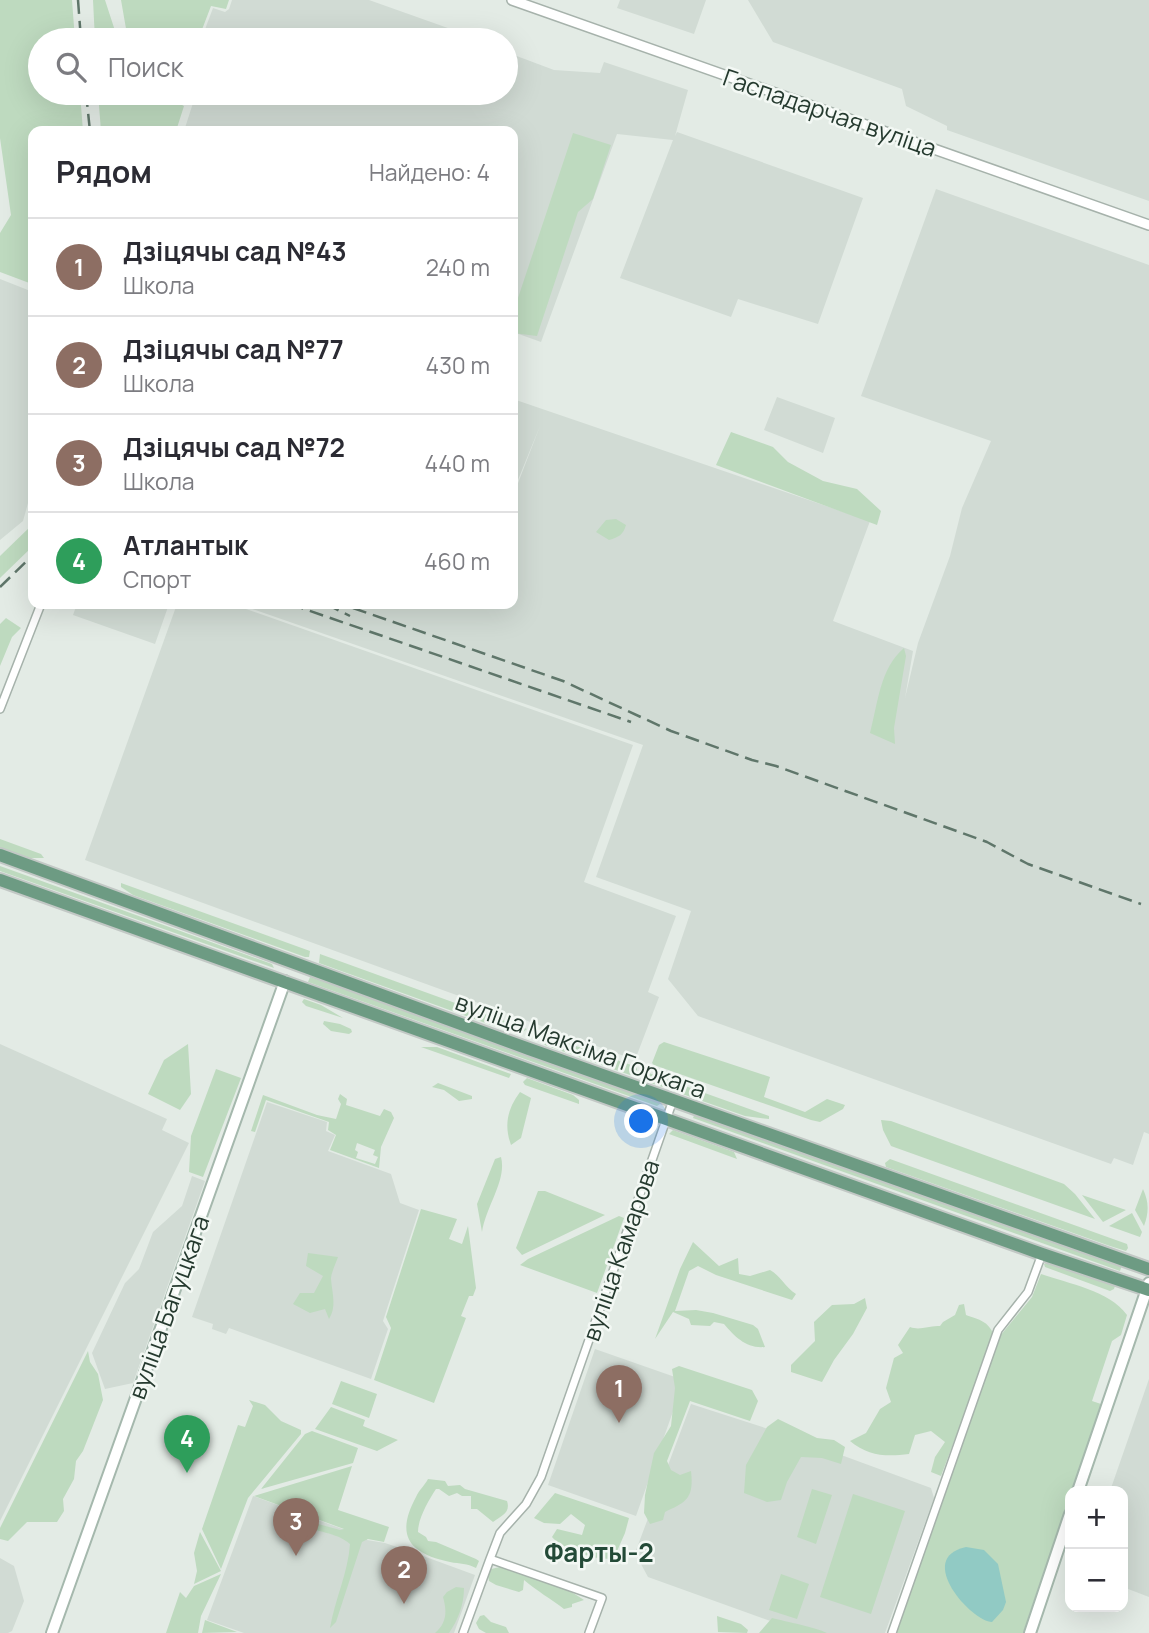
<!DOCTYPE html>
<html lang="ru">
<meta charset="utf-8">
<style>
body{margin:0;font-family:Manrope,sans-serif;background:#f2f2f3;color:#2b2b33}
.controls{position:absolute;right:21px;bottom:21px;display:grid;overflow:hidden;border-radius:14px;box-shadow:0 7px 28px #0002}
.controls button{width:63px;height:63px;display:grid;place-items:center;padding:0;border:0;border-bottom:2px solid #e1e1e2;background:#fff;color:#2b2b33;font:35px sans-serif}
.you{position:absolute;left:642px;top:1122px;width:24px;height:24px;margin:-18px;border:5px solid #fff;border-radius:50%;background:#1a73e8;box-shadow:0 0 0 10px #1a73e833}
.badge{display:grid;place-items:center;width:46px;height:46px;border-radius:50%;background:#e26a6b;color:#fff;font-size:23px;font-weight:700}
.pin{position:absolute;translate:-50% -58px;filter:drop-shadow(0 2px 4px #0008)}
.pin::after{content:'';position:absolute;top:37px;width:24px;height:21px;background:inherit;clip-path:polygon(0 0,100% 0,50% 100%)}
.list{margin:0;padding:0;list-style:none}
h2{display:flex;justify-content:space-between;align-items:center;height:91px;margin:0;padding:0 28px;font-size:30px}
h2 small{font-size:23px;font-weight:400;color:#7c7c81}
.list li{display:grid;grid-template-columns:46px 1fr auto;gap:21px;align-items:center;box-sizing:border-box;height:98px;padding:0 28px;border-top:2px solid #e1e1e2}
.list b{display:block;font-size:26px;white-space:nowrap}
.list p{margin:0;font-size:23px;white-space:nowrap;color:#7c7c81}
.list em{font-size:23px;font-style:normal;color:#7c7c81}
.icon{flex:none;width:38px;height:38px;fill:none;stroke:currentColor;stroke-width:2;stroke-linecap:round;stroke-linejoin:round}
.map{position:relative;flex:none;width:1149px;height:1633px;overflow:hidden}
.search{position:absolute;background:#fff;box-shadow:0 7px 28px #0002;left:28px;top:28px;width:490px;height:77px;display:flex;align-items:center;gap:18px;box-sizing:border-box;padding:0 24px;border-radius:38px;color:#7c7c81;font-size:26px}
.panel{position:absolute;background:#fff;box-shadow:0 7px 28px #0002;left:28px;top:126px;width:490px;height:483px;border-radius:14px}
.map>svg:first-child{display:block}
</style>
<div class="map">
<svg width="1149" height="1633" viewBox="0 0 1149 1633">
<rect width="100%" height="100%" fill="#e3ebe5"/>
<path fill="#d1dbd4" d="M232,0H369L476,38L478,33L497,40H201L213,8L225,12L229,9Z
M620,0H706L694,34L617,8Z
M748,0H1149V201L947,130V126L906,106L902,89L773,42Z
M506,52L554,70L600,73L604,62L688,90L675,136L677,132L863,198L818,324L738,299L731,317L620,278L673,140L617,134L541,342L513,332V131H184L193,103L182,93H506Z
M936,189L1149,265V1134L1144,1132L1133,1165L1114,1158L1111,1164L698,1016L668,979L691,911L596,877L643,745L238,604H513V494L515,491L540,426L513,492V399L870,521L833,621L913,651L905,698L918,643L950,556L962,508L991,441L861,396Z
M0,279L33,292V485L23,521L0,540Z
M777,397L835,418L823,453L764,430Z
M77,604H169L155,644L73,615Z
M177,604H232L633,745L584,882L676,916L648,992L659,997L635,1060L85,860Z
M0,1044L167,1119L162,1130L189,1143L0,1521Z
M267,1102L327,1122L326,1131L335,1135L328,1151L391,1174L400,1203L419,1210L383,1321L388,1329L371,1379L229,1328L226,1334L212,1329L213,1324L192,1317Z
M192,1176L205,1181L133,1383L105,1389L92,1353L125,1283L139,1269L153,1232L182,1206Z
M595,1349L675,1377L682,1386L636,1516L548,1485Z
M1149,1379V1597L1123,1587V1491H1110Z
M691,1404L784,1434L931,1488L934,1498L885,1633H804L648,1577L635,1553Z
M253,1496L367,1538V1540L385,1543L415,1553L475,1575L454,1633H244L207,1620Z
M0,1558L14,1566L24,1601L12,1631L8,1633H0Z"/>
<path fill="#bedabf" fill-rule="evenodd" d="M0,0H72L75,40H40V93H80L83,131H33L32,284L0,272V233L11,215L0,138Z
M93,0H105L118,40H95Z
M121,0H229L226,9L211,6L198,40H128Z
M98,93H159L184,106L176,131H101Z
M573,133L611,145L593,199L578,212L537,336L513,333V313Z
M731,432L773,447L788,462L823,481L857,489L881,511L877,525L716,465Z
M616,519L626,525C623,535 619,537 609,540L596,532L606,520Z
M33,524V546L0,578V556Z
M6,618L21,628L12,637L0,666V624Z
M904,648L906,656L894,728L895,744L870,733C878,703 880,668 904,648Z
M0,839L41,854L44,858H30L0,848Z
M0,866L272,964L274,968L0,871Z
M121,883L310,951L309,957H305L133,895L121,887Z
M320,954L527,1029L519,1035L319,963Z
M310,977L658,1101L660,1104L657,1106L308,982Z
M304,999L321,1005L343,1018L306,1006L302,1002Z
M324,1021L340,1024L351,1029L352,1032L349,1034L331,1031L323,1024Z
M541,1034L637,1067V1070L630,1075L545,1045L541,1039Z
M664,1042L770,1077L764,1097L805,1112L827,1099L845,1105L843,1109L820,1122L811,1120L654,1065L652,1063L659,1045Z
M188,1044L191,1094L180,1110L148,1094L164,1060Z
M421,1047H437L511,1074L509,1078Z
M216,1069L241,1078L203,1177L189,1172L191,1136Z
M649,1073L769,1116V1119L745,1116L651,1083L647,1078Z
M527,1078L573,1095L579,1100V1104L525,1085L523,1082Z
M438,1083L472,1096V1099L459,1101L444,1090L432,1087Z
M520,1092L531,1098L521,1138L511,1145C504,1126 507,1109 520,1092Z
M340,1094L347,1099L346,1105L380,1116L384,1109L391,1112L394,1118L381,1147L379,1168L330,1150L336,1135L328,1130L329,1122L266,1100L255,1132L251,1131L263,1095L317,1115L336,1119L341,1104L338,1099ZM357,1143L375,1150L373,1155L378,1157L375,1164L356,1158L358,1152L355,1150Z
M695,1113L1122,1265L1120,1271L693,1118Z
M881,1120L891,1121L1064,1184L1075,1194L1095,1219L891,1146L883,1130Z
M673,1130L734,1152L737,1159L669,1134Z
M501,1157C507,1180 486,1206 482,1232L477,1204L495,1159Z
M890,1159L1127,1244L1128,1248L1126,1251L1110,1246L886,1167L885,1163Z
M1143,1189C1149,1202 1149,1212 1144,1226L1135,1210Z
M538,1191H545L605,1215L522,1255L516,1248Z
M1082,1195L1126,1210L1103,1222Z
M421,1209L457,1219L449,1239L462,1244L468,1226L476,1288L473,1296H469L461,1316L466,1318L434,1403L374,1380L391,1328L386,1317Z
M1132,1213L1142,1232L1140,1237L1109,1226Z
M619,1216L624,1218L597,1293L520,1265L528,1259Z
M693,1242L719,1266L738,1258L739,1274L750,1276L770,1270C780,1275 785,1287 796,1294L792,1300L716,1275L698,1266L689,1271L675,1311L696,1310L713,1313L753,1325L758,1329L765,1347C747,1349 735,1337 724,1324L714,1322L710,1326L691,1325L689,1319L673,1312L655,1339L680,1269Z
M308,1253L338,1257C336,1263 331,1273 331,1279C332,1293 337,1306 329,1319L325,1309L310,1313L293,1304L300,1293H314L323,1276L306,1266Z
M1049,1262L1115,1286L1114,1289L1110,1291L1045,1267L1044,1264Z
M1041,1274C1069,1284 1109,1290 1127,1315L1121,1335L1112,1341L1092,1401L1101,1404L1023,1633H894L1000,1336L1032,1297Z
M865,1298L867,1308L853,1334L834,1360L822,1382L791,1372V1365L815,1341L814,1322L832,1305L854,1304Z
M964,1304L966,1315C980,1320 988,1321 994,1335L941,1476L931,1472L935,1457L945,1442L931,1431L915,1435L909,1454C886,1457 868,1456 850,1441L866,1433L880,1409L891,1402L886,1388L894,1358L903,1353L898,1345L910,1327C921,1331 929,1325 940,1326L943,1322L955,1315L959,1305Z
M88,1351L90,1362L98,1374L103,1400L83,1451L76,1461L74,1479L63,1499L64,1511L57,1522H27L8,1541L0,1539V1528Z
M679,1366L752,1390L758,1401L750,1421L690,1401L667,1461L671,1470L680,1475L691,1471C694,1498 687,1502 665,1512L663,1520L650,1524L644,1513L645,1495L654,1453L671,1426L675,1388L672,1369Z
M341,1381L377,1394L369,1418L332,1404Z
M249,1400L265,1405L281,1421L301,1430V1434L248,1498L221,1569L202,1529L238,1425L245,1427L253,1406Z
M331,1407L365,1420L363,1426L398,1440L377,1451L315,1429Z
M778,1419L817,1438L834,1440L845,1447L841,1464L822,1458L801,1457L787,1482L781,1500L767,1502L744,1493L746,1465L767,1427Z
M312,1431L358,1448L353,1463L261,1489L305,1434Z
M352,1466L338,1510L389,1527L384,1542L368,1539L362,1542L336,1622L330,1628C335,1599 348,1573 350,1544C333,1529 307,1534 293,1517L340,1530L344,1529L254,1496Z
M428,1479L445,1481L448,1486L460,1485L465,1489L507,1501C511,1513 501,1516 493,1522L477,1509H471V1496H462L457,1493L449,1496L439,1489H436C428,1501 418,1519 418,1532L426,1537L428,1541L436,1542L476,1559L479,1561L476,1568C467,1563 460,1564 450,1562C409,1553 395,1536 416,1497C419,1490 425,1485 428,1479Z
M812,1489L832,1495L816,1544L797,1537Z
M555,1493L629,1518L625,1533L614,1558C599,1562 562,1549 552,1537L557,1529L582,1535L585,1525L571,1514L560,1524L544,1523L534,1518Z
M853,1494L905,1511L871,1614L820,1597Z
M200,1532L221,1571L194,1584L197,1571L194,1553Z
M504,1566C531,1576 561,1583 584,1600L572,1604V1607L564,1609C551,1599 537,1591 524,1580L523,1590L519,1592L496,1585L489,1581L487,1570Z
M221,1574L201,1616L198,1633H166L180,1592L186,1598L194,1586Z
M781,1574L809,1584L797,1619L769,1610Z
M456,1587L464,1588C464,1605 458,1620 449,1633H435C447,1623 447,1611 443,1597L447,1592Z
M484,1615L491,1622L506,1627L509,1633H486L479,1629L476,1623L480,1616Z
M717,1616L741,1624L748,1630L747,1633L718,1632Z
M772,1618C787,1622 815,1627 827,1633H759Z
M205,1620L237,1632L202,1633Z"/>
<path fill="#91cac4" d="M966,1547L984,1550L998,1564L1006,1602L1003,1610L992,1622C972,1622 914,1558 966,1547Z"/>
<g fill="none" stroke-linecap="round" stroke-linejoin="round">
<g stroke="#a6b2ab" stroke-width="10">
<path id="minor" d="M0,709L41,604
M463,1633L490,1559
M589,1633L602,1598L490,1559L500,1533L526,1504L541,1477L673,1100
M892,1633L998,1330L1028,1292L1042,1254"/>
</g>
<g stroke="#a6b2ab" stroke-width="12">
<path id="tertiary" d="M512,0L1149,225"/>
</g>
<g stroke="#a5b8ad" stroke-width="14">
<path id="secondary" d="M1078,1491L1149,1283
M52,1633L285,981
M1030,1633L1070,1514"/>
</g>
<g stroke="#c2c8c5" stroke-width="16">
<path id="primary" d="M0,855L529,1049L1149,1269
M0,880L1042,1254L1149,1290"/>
</g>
<use href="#minor" stroke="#fff" stroke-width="7"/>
<use href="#tertiary" stroke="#fff" stroke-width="9"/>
<use href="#secondary" stroke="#fff" stroke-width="10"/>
<use href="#primary" stroke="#6d9b83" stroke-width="12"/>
<path stroke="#5f766a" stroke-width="2.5" stroke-dasharray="14 7" stroke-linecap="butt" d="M78,0L81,40
M86,93L90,131
M0,587L33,555
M290,604L631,722
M326,604L350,616
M353,608L563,681L671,731L752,760L776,766L987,842L1028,864L1141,904"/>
</g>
<g text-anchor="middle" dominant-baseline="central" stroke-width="5" stroke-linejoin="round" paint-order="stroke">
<g font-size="24" fill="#253a2f" stroke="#f3f8f4">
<text transform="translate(830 112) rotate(19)">Гаспадарчая вуліца</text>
<text transform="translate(581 1045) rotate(20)">вуліца Максіма Горкага</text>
<text transform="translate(620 1250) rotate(-71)">вуліца Камарова</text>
<text transform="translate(168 1307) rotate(-70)">вуліца Багуцкага</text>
</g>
<g font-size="26" font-weight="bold" fill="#234a37" stroke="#f3f8f4">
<text x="599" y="1552">Фарты-2</text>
</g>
</g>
</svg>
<div class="controls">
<button>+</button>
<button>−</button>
</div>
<div class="you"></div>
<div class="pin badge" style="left:619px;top:1423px;background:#8d6e63">1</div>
<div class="pin badge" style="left:404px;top:1604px;background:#8d6e63">2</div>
<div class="pin badge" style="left:296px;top:1556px;background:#8d6e63">3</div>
<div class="pin badge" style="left:187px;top:1473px;background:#2e9e5b">4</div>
<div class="search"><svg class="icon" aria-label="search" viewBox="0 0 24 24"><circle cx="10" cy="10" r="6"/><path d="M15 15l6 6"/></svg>Поиск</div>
<section class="panel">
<h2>Рядом<small>Найдено: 4</small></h2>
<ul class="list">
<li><span class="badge" style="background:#8d6e63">1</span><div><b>Дзіцячы сад №43</b><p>Школа</p></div><em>240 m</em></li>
<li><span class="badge" style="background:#8d6e63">2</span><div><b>Дзіцячы сад №77</b><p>Школа</p></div><em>430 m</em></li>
<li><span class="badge" style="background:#8d6e63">3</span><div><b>Дзіцячы сад №72</b><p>Школа</p></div><em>440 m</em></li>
<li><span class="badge" style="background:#2e9e5b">4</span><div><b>Атлантык</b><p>Спорт</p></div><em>460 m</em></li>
</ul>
</section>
</div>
